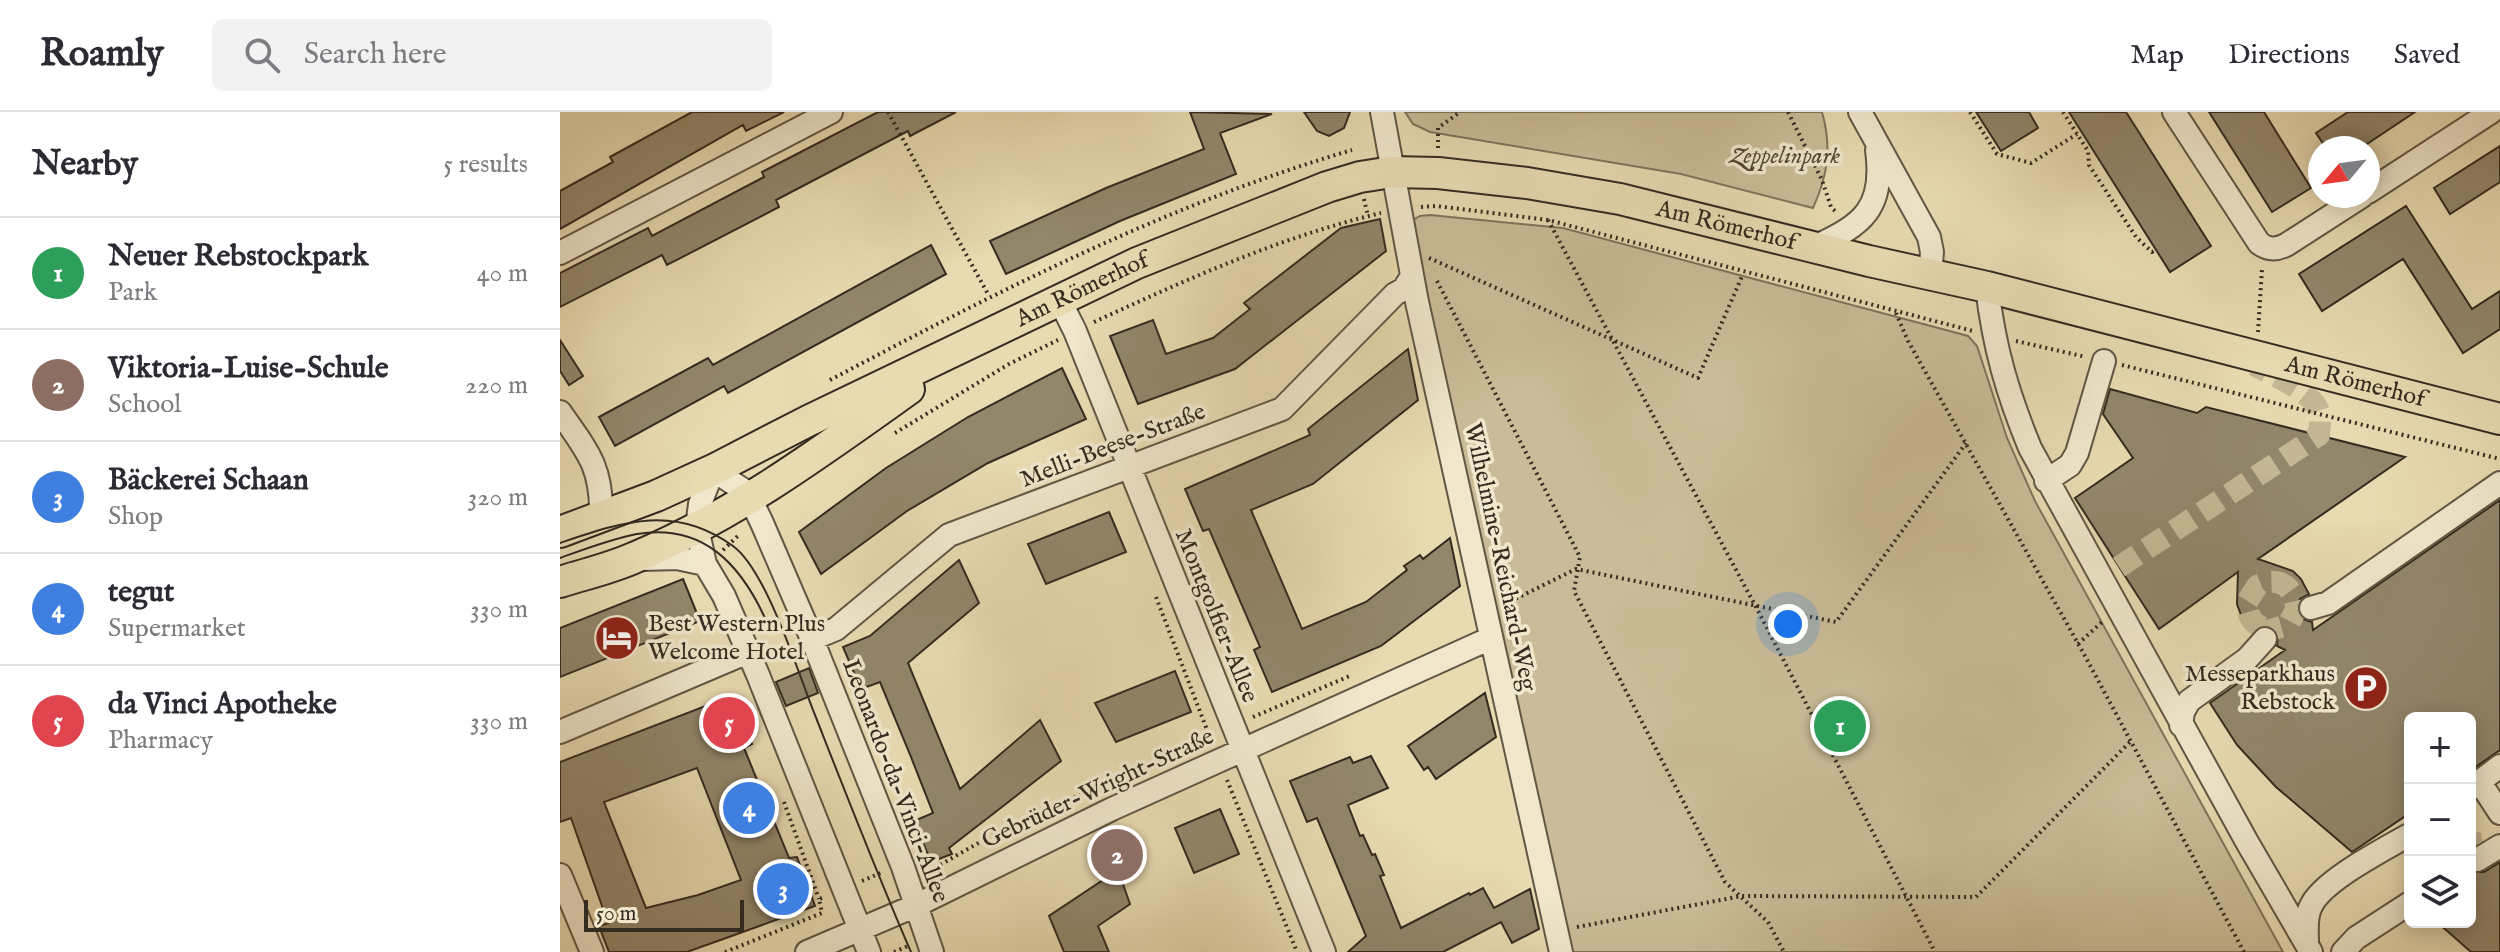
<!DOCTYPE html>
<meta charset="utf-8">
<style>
body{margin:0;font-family:"IM FELL English",serif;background:#f2f2f3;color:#2b2b33}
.controls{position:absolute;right:24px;bottom:24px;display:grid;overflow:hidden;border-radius:12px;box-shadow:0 4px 20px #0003}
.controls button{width:72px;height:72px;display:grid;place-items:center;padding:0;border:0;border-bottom:2px solid #e1e1e2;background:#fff;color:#2b2b33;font:40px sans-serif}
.compass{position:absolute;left:1748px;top:24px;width:72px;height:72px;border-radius:50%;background:#fff;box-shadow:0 4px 20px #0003;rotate:241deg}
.scale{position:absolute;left:24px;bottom:20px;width:160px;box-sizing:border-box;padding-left:8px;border:4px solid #352b20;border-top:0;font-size:22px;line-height:28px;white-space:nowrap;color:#352b20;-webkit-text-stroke:6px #f0e7cc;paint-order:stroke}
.you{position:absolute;left:1228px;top:512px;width:28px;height:28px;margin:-20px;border:6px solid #fff;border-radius:50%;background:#1a73e8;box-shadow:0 0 0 12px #1a73e833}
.badge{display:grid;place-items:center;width:52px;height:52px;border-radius:50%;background:#0b8043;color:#fff;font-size:26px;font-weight:700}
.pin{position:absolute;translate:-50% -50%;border:4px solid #fff;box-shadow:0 2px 8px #0006}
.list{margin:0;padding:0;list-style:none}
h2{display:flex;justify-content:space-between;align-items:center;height:104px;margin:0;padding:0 32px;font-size:34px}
h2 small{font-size:26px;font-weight:400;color:#7c7c81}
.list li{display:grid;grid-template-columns:52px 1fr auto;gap:24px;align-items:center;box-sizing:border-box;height:112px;padding:0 32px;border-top:2px solid #e1e1e2}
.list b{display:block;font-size:30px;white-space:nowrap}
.list p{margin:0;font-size:26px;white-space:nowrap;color:#7c7c81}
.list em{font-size:26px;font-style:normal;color:#7c7c81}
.icon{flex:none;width:44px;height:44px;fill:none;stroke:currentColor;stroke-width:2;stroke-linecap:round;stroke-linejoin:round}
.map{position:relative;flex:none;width:1940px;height:840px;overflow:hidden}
header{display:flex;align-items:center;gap:48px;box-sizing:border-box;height:112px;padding:0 40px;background:#fff;border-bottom:2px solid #e1e1e2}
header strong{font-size:38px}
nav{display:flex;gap:44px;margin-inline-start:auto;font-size:28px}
.search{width:560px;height:72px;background:#f2f2f3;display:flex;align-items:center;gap:20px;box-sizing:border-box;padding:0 28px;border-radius:12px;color:#7c7c81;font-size:30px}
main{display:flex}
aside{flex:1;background:#fff}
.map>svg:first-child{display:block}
</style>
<header>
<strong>Roamly</strong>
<div class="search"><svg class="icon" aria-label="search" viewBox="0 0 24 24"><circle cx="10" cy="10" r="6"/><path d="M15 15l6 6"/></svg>Search here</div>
<nav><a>Map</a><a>Directions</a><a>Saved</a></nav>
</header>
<main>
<aside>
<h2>Nearby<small>5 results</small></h2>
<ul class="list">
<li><span class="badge" style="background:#2e9e5b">1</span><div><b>Neuer Rebstockpark</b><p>Park</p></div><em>40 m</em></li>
<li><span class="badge" style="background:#8d6e63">2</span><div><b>Viktoria-Luise-Schule</b><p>School</p></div><em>220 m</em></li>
<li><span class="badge" style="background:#3f7fe0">3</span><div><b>Bäckerei Schaan</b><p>Shop</p></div><em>320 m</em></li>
<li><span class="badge" style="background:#3f7fe0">4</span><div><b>tegut</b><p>Supermarket</p></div><em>330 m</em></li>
<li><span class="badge" style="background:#e0444e">5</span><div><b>da Vinci Apotheke</b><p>Pharmacy</p></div><em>330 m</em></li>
</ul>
</aside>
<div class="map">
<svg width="1940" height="840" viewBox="0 0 1940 840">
<rect width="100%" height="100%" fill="#e8dab1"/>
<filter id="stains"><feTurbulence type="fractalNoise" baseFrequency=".0025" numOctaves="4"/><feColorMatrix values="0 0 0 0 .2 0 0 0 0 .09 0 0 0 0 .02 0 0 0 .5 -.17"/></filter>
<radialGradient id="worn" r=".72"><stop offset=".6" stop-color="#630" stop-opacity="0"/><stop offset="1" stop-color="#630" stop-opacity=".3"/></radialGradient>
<path fill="#cabc98" stroke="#80745c" stroke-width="2" d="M845,0H1262C1272,35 1268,63 1253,96L1121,62L870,20L853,12Z
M870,103L1003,116L1408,224L1417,234L1447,326L1475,389L1723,840H1009L856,130L853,108L860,104Z"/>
<path fill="#92866b" stroke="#352b20" stroke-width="2" fill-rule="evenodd" d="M132,0H224L186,19L183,13L0,117V79L53,50L50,45Z
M318,0H396L350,24L348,19L216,88L219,95L107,153L102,143L0,195V161L88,116L92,124L204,65L202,60Z
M630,0L712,2L660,21L676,62L560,109L446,162L430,129L546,76L644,37Z
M744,0H790L784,16L769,24L757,19Z
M1416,0H1469L1478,16L1441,39Z
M1509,0H1566L1651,134L1610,160Z
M1649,0H1704L1751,76L1712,100Z
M1788,0H1855L1801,36H1766L1756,21Z
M1940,34V70L1890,102L1874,76Z
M1846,94L1912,197L1940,179V217L1903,241L1843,147L1762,199L1739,162Z
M820,107L826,139L675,257L578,292L550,224L593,208L606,242L653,226L690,197L684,191L781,116Z
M371,133L386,162L168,281L164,274L55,334L39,305L148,246L153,253Z
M0,228L23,264L9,273L0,259Z
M848,237L858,288L753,372L691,398L742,517L806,490L847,458L844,454L860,443L863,447L890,426L900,474L821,534L712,580L694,538L700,535L649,417L643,419L625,377L750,323L748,317Z
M502,256L526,307L428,351L347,399L261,462L239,420L326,356L408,305Z
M1550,277L1637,301L1646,295L1845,345L1698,447L1733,459L1741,467L1749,482L1740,487L1737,499L1742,507L1752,510L1753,518L1940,388V638L1910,659V606H1850V701L1792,740L1716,675L1677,633L1650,591L1725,538L1717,534L1718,523L1714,516L1701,514L1693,520L1685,514L1677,492L1678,460L1599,517L1515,386L1573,346L1543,302Z
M549,400L566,440L486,472L468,432Z
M399,448L419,491L348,551L400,677L480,608L501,649L389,736L392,742L371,750L354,709L373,701L351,645L320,570L301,577L283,535L310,524Z
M123,467L140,509L0,565V516Z
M249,556L258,581L226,594L216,570Z
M615,559L631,600L556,630L535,591Z
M925,581L936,625L876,667L868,655L864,658L848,634Z
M174,583L192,632L184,636L229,746L237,745L255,794L127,840H49L39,814L48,811L11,706L0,710V650ZM137,656L181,768L138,783L86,796L44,690Z
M811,644L828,676L788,693L800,724L803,723L812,743L815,742L824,763L820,764L841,816L909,781L910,783L923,776L934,796L970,777L979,817L952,831L941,810L883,840H788L806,824L757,706L747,710L730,669L790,645L793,651Z
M660,697L679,742L634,761L615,716Z
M1940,750V840H1911L1877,810H1910V760H1924Z
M558,758L570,792L538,814L549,840H504L489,804Z"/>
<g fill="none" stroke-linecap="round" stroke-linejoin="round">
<path stroke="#c4b794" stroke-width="22" stroke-dasharray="22 11" stroke-linecap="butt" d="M1559,455L1759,323C1760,312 1762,301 1755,292C1743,276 1711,262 1694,253
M1705,527L1710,518L1728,513L1736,498C1736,475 1718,463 1697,474L1687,490C1687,506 1695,515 1710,518
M1910,722L1913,736L1910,747"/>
<g stroke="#625744" stroke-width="26">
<path id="minor" d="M822,0L857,190L1001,840
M1300,0L1369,125L1372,140L1370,163
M1614,0L1699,131C1708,138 1716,138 1726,133L1802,84
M1808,80L1931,0
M1254,135C1303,113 1325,96 1317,38
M0,141L271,0
M1427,175C1434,235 1447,280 1470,336L1687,730L1751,840
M499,187L515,219L764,840
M0,300C27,339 42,354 41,403
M1486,369L1510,353L1517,341L1544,249
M82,447L117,446L145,452
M1751,496L1768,491L1940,371
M252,527L276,517L389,423L722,297L835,182L844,177L852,164
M1621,613L1623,600L1629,589L1687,547L1705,527
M0,620L188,540
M1919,669L1940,701
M1910,677L1940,654
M1917,748L1940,734
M0,763L32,840
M1747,831C1747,819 1745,805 1751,794C1762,769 1823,738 1847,724
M247,840L357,793L552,697L931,526
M309,840L198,563L164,484L145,452L137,416L140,392L153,358L182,377L190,386L202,411L252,527L343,755L372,840
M1783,840L1796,826L1850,791"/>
</g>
<g stroke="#352b20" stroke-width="34">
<g id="major">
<path id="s1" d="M0,420L96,384L153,358L248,309L577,151L767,75L800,65L832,60L878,61L967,71L1060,87L1309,149L1427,175L1940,307"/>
<path d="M0,470C25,462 52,456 76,445C175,403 262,339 349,277"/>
</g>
</g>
<path stroke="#352b20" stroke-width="4" stroke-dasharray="2 4" stroke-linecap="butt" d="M328,0L429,184
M1228,0L1262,68L1271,95L1276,100
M1410,0L1437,42L1471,51L1517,22
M1503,0L1528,39L1529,53L1576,125L1592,140L1596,138
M878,36V16L900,0
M804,87L808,104
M861,95L876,94L988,108L1413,219
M988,108L1196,495L1375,840
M869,146L1138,266L1183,162
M877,169L1020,445L1014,479L1165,770L1208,810L1224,840
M1336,201L1348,229L1525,544L1684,840
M534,210C628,167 720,125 821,101
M1698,220L1702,157
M1456,229L1526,245
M1562,253L1940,347
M270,268C439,179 608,92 792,38
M335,321L449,252L498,228
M163,438L180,422
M596,485L649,623
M945,492L1016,457L1276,510L1406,331
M1518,532L1543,509
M693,605L792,563
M667,668L737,840
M224,690L259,787
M365,754L371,758L436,721L656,621
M302,769L323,760
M1017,815L1182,784L1416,785L1571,629
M165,840L262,801L259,787L265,785
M334,840L348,834"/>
<use href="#minor" stroke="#f0e7cc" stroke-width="22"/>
<use href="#major" stroke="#e8dab1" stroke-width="30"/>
<path stroke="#352b20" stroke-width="2" d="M0,431C62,410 114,391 173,434C207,459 238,561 255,603C286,682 317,762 351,840
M0,446C25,437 51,427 77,422C143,411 180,452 205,506"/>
</g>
<defs>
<g id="hotel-disc" transform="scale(2.3)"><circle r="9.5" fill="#8f2418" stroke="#f0e7cc"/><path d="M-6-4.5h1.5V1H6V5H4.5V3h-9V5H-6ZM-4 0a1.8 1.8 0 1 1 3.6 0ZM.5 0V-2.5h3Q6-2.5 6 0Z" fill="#fff"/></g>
<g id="parking-disc" transform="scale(2.3)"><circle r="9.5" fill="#8f2418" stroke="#f0e7cc"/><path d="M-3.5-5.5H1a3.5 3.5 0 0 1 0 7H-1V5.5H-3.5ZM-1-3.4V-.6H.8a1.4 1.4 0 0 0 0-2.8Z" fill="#fff"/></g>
</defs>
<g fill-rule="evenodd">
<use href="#hotel-disc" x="57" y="526"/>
<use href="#parking-disc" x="1806" y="576"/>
</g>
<g text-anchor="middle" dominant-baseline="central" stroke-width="7" stroke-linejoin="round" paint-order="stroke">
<g font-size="24" font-style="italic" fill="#534838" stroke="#f0e7cc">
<text x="1225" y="44">Zeppelinpark</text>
</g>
<g font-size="24" fill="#352b20" stroke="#f0e7cc">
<text stroke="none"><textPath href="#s1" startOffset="1248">Am Römerhof</textPath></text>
<text stroke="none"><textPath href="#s1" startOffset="576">Am Römerhof</textPath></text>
<text stroke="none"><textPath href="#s1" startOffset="1896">Am Römerhof</textPath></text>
<text transform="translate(553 334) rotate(-21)">Melli-Beese-Straße</text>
<text transform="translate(940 445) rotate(78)">Wilhelmine-Reichard-Weg</text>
<text transform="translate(656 504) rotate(68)">Montgolfier-Allee</text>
<text transform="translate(335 669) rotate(69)">Leonardo-da-Vinci-Allee</text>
<text transform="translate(538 677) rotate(-25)">Gebrüder-Wright-Straße</text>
</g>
<g font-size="24" fill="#352b20" stroke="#f0e7cc" text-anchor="start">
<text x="88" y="512">Best Western Plus<tspan x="88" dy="28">Welcome Hotel</tspan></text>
<text x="1775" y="562" text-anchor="end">Messeparkhaus<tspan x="1775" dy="28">Rebstock</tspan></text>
</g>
</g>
<rect width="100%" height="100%" filter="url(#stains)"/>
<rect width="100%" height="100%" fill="url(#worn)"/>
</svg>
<div class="controls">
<button>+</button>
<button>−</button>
<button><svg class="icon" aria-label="layers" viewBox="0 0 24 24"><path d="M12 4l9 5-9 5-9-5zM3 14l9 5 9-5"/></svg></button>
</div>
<svg class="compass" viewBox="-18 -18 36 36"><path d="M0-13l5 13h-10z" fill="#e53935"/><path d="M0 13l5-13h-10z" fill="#7c7c81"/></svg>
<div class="scale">50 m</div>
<div class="you"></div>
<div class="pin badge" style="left:1280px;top:614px;background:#2e9e5b">1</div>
<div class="pin badge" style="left:557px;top:743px;background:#8d6e63">2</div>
<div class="pin badge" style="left:223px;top:777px;background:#3f7fe0">3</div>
<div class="pin badge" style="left:189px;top:696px;background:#3f7fe0">4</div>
<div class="pin badge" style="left:169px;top:611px;background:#e0444e">5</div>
</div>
</main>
